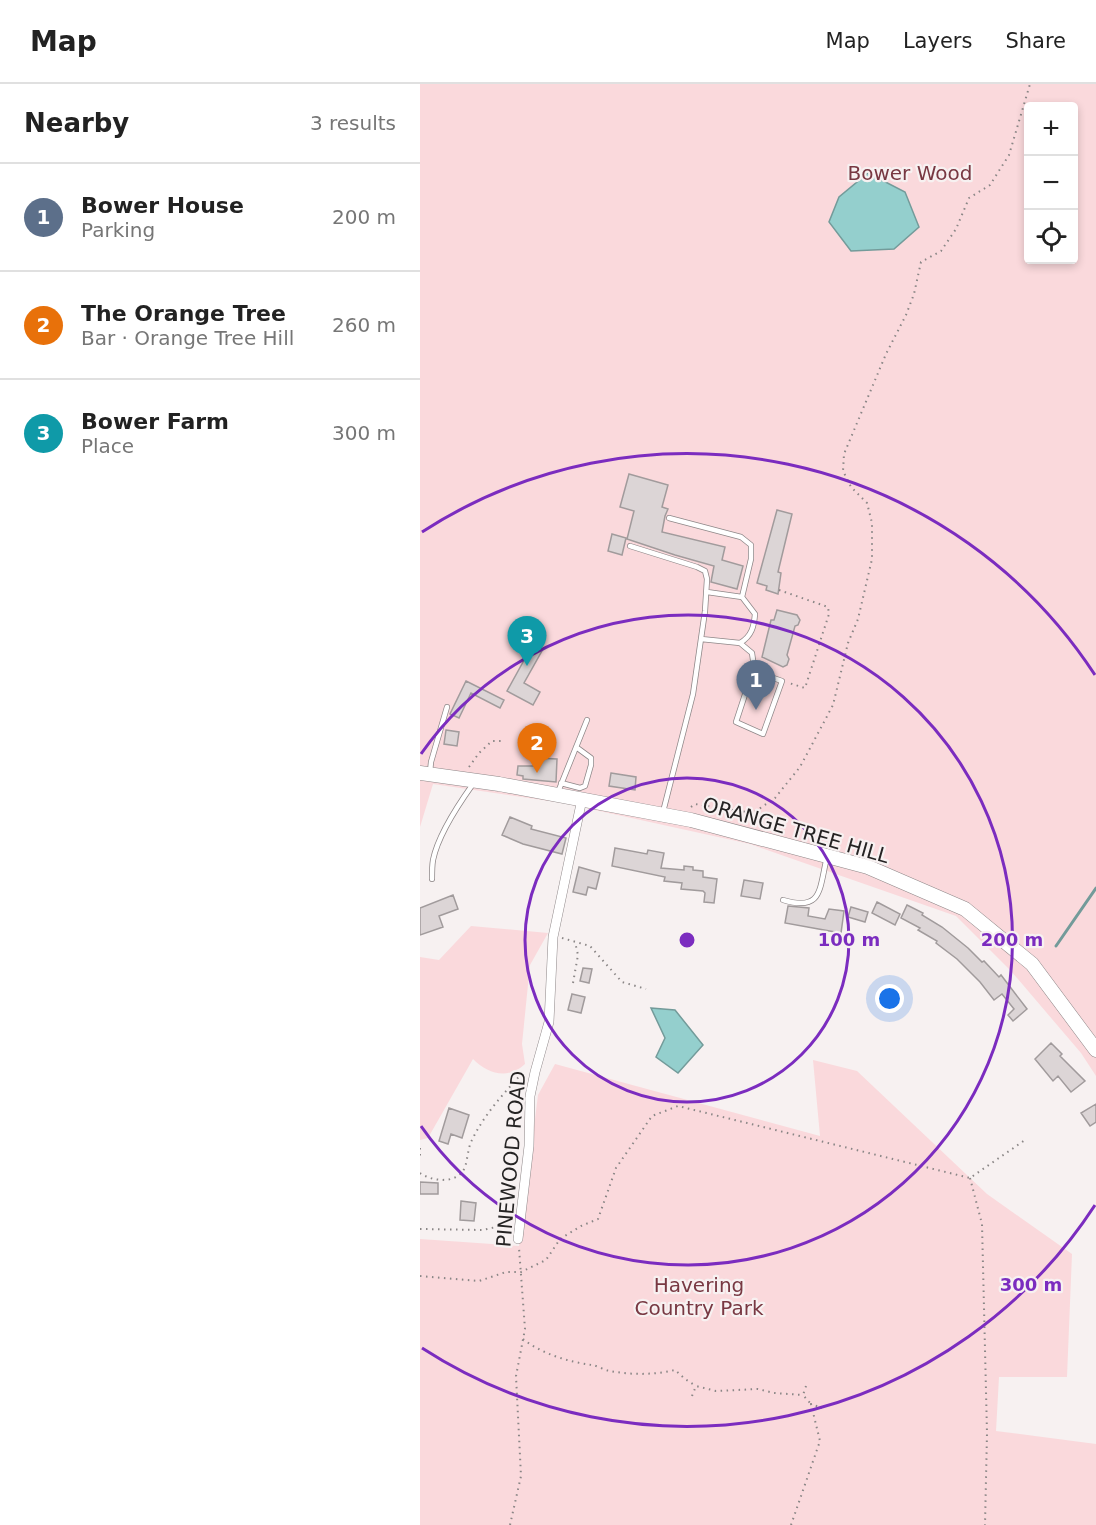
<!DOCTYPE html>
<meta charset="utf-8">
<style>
body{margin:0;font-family:"DejaVu Sans",sans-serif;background:#f2f2f2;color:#222}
.controls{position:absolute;right:18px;top:18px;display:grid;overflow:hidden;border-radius:6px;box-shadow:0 3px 9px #0003}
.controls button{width:54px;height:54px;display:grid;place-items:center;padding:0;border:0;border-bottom:2px solid #e0e0e0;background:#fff;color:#222;font:30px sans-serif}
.you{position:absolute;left:470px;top:915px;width:21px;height:21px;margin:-15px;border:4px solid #fff;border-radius:50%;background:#1a73e8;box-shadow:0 0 0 9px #1a73e833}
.badge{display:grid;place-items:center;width:39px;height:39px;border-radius:50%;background:#0b8043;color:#fff;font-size:20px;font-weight:700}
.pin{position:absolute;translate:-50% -50px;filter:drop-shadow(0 2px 3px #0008)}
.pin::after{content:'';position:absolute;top:32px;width:21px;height:18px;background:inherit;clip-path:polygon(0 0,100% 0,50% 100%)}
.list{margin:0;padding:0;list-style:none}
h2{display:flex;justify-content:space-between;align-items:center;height:78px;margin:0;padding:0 24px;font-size:26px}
h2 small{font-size:20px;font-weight:400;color:#767676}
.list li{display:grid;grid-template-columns:39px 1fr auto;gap:18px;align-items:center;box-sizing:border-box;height:108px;padding:0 24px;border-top:2px solid #e0e0e0}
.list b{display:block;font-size:22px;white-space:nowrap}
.list p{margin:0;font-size:20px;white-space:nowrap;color:#767676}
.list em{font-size:20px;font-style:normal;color:#767676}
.icon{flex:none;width:33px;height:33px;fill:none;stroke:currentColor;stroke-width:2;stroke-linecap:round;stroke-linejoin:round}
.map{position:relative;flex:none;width:676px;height:1441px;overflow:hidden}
header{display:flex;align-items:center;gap:36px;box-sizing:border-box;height:84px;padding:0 30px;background:#fff;border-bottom:2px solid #e0e0e0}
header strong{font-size:28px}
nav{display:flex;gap:33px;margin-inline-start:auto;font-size:21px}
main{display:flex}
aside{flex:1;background:#fff}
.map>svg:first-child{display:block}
</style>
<header>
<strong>Map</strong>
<nav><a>Map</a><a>Layers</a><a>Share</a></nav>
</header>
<main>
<aside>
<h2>Nearby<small>3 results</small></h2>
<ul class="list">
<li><span class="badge" style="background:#5c6f8a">1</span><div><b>Bower House</b><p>Parking</p></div><em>200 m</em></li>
<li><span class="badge" style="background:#e8710a">2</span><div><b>The Orange Tree</b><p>Bar · Orange Tree Hill</p></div><em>260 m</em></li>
<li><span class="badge" style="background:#0f9aa8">3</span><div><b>Bower Farm</b><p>Place</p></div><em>300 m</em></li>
</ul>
</aside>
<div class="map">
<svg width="676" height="1441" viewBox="0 0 676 1441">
<rect width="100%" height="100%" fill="#f7f1f1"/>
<path fill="#fad9dc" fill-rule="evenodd" d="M0,0H676V992L661,969L591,887L536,832L330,760L143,719L13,700L0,743ZM608,22H654V176H608Z
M51,842L128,849L110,881L102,960L105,980C88,996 68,990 53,975L8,1054L0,1056V873L19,876Z
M393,976L437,987L567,1110L652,1170L647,1293H579L576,1347L676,1360V1441H0V1155L99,1162L118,1011L135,980L400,1052Z"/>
<path fill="#94cfcd" stroke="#739b9a" stroke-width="1.5" d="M448,89L485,108L499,143L474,165L431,167L409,138L419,113Z
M231,924L255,926L283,961L258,989L236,973L245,954Z"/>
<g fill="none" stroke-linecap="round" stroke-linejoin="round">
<path stroke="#739b9a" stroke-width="3" d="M636,862L676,804"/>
</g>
<path fill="#dcd5d6" stroke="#a19b9c" stroke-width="1.5" d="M209,390L248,401L242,423L248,425L245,432L242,448L305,463L302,476L323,482L317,505L291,498L294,482L255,471L207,455L214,427L200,423Z
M357,426L372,430L358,488L361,489L358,510L346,506L347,502L337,499Z
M192,450L206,454L202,471L188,467Z
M357,526L377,531L380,536L378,541L375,542L367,571L369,575L367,581L363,583L342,573L351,536H354Z
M113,560L123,565L104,599L120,608L113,621L87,607Z
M46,597L84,616L80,624L51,609L39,634L30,630Z
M26,646L39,648L37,662L24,660Z
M117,674L137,675L136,698L103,695V692L97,691L98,682H115Z
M191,689L216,693L215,706L189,702Z
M90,733L112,742L111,745L146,754L142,770L103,760L82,751Z
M195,764L227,770L228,766L244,769L241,784L264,786V782L273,783V786L283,787V793L297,795L294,819L284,818L285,809L283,807L261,805L262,799L244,797L245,793L192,782Z
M159,783L180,789L176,805L168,803L166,811L153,808Z
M324,796L343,799L340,815L321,812Z
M33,811L38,825L19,832L23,843L0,851V824Z
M457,818L480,830L475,841L452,829Z
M487,821L503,829L502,831L522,843L548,864L562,878L564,877L579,893L581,891L607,925L593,937L588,931L594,925L582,910L574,916L560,898L537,875L516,859L517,857L498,846L500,844L481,834Z
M368,822L389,824L388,832L405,835L409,825L424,827L421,849L365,839Z
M431,823L448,828L445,838L428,833Z
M163,884L172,885L169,899L160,897Z
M152,910L165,913L161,929L148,926Z
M631,959L642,970L640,972L665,997L651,1008L638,992L633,997L615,975Z
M676,1020V1038L670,1042L661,1029Z
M29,1024L49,1031L42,1054L31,1050L28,1060L19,1057Z
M0,1098L18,1099V1110H0Z
M41,1117L56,1119L54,1137L40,1136Z"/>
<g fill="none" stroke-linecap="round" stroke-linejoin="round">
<g stroke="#8e8788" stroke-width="6">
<path id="lane" d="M249,434L321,453L331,461V475L322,513L287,508
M210,462L277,483L285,487L287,495L285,527L273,610L243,728
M281,555L320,559L332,569L334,583L316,638L343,650L362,597L333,587
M320,559C332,552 334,542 335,530L322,513
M10,688L11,678L27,623
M141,699L160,704L165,702L171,681V674L156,663
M138,708L167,636
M12,795C12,789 12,782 13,776C18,751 38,721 53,700
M363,816C403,828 399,805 407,773"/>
</g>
<g stroke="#8e8788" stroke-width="10">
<path id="street" d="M98,1155L109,1062L110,1012L115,988L129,938L133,853L162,715"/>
</g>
<g stroke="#8e8788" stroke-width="15">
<path id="secondary" d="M0,689L79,700L271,736L448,783L545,825L612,880L676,966"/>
</g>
<path stroke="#8a8686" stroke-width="2" stroke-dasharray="1.5 4.5" stroke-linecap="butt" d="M359,506L408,523L409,530L385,604L369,599
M49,683L59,669L72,657H82
M271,723L275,720L333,729L355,714L380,683L413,621L428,559L438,535L452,475V439L447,419L431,403L423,387L424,370L466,270L486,231L494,210L501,178L521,167L536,145L549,114L570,101L589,71L610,0
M142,854L170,862L202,898L226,905
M153,899L158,871L155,858
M0,1064V1073
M0,1089C11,1097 34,1100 43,1087C48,1079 47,1065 52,1056C65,1029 85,1008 105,986
M550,1094L562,1140L567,1349L565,1441
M0,1145L63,1146L89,1140
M0,1192L59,1197L86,1188H101L126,1176L140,1155L161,1142L178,1135L196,1084L232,1032L258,1022L550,1094L605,1056
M103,1255C122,1270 149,1278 172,1281C178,1282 184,1286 190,1287C211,1291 234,1291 255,1286L265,1295L276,1302
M386,1302L383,1311L391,1320
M272,1312L276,1302L296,1307L338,1305L354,1309L383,1311
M90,1441L101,1392L96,1292L105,1245L99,1164
M371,1441L400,1357L391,1320L402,1324"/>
<use href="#lane" stroke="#fff" stroke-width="4.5"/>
<use href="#street" stroke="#fff" stroke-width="9"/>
<use href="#secondary" stroke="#fff" stroke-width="14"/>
</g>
<g fill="none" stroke="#7b2cbf" stroke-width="3">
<circle cx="267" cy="856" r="162"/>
<path d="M1 670A325 325 0 1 1 1 1042"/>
<path d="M675 1121A487 487 0 0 1 2 1264M2 448A487 487 0 0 1 675 591"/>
</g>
<g text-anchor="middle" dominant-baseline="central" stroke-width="4.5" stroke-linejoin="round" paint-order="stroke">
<g font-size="20" fill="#783842" stroke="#f7f1f1">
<text x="490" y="89">Bower Wood</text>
<text x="279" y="1201">Havering<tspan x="279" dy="23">Country Park</tspan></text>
</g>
<g font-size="20" fill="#252323" stroke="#f7f1f1">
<text transform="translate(376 746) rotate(16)">ORANGE TREE HILL</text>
<text transform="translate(91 1075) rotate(-85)">PINEWOOD ROAD</text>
</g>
</g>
<circle cx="267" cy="856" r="9" fill="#7b2cbf" stroke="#f7f1f1" stroke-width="3"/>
<g font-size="18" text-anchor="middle" font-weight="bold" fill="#7b2cbf" stroke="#f7f1f1" stroke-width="4.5" stroke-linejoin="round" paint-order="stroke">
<text x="429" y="862">100 m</text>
<text x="592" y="862">200 m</text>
<text x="611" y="1207">300 m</text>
</g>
</svg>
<div class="controls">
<button>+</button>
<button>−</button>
<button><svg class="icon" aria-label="locate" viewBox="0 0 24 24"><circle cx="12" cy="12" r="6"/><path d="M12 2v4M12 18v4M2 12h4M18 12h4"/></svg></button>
</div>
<div class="you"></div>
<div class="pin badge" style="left:336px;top:626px;background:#5c6f8a">1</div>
<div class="pin badge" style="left:117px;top:689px;background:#e8710a">2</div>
<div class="pin badge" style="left:107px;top:582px;background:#0f9aa8">3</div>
</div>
</main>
